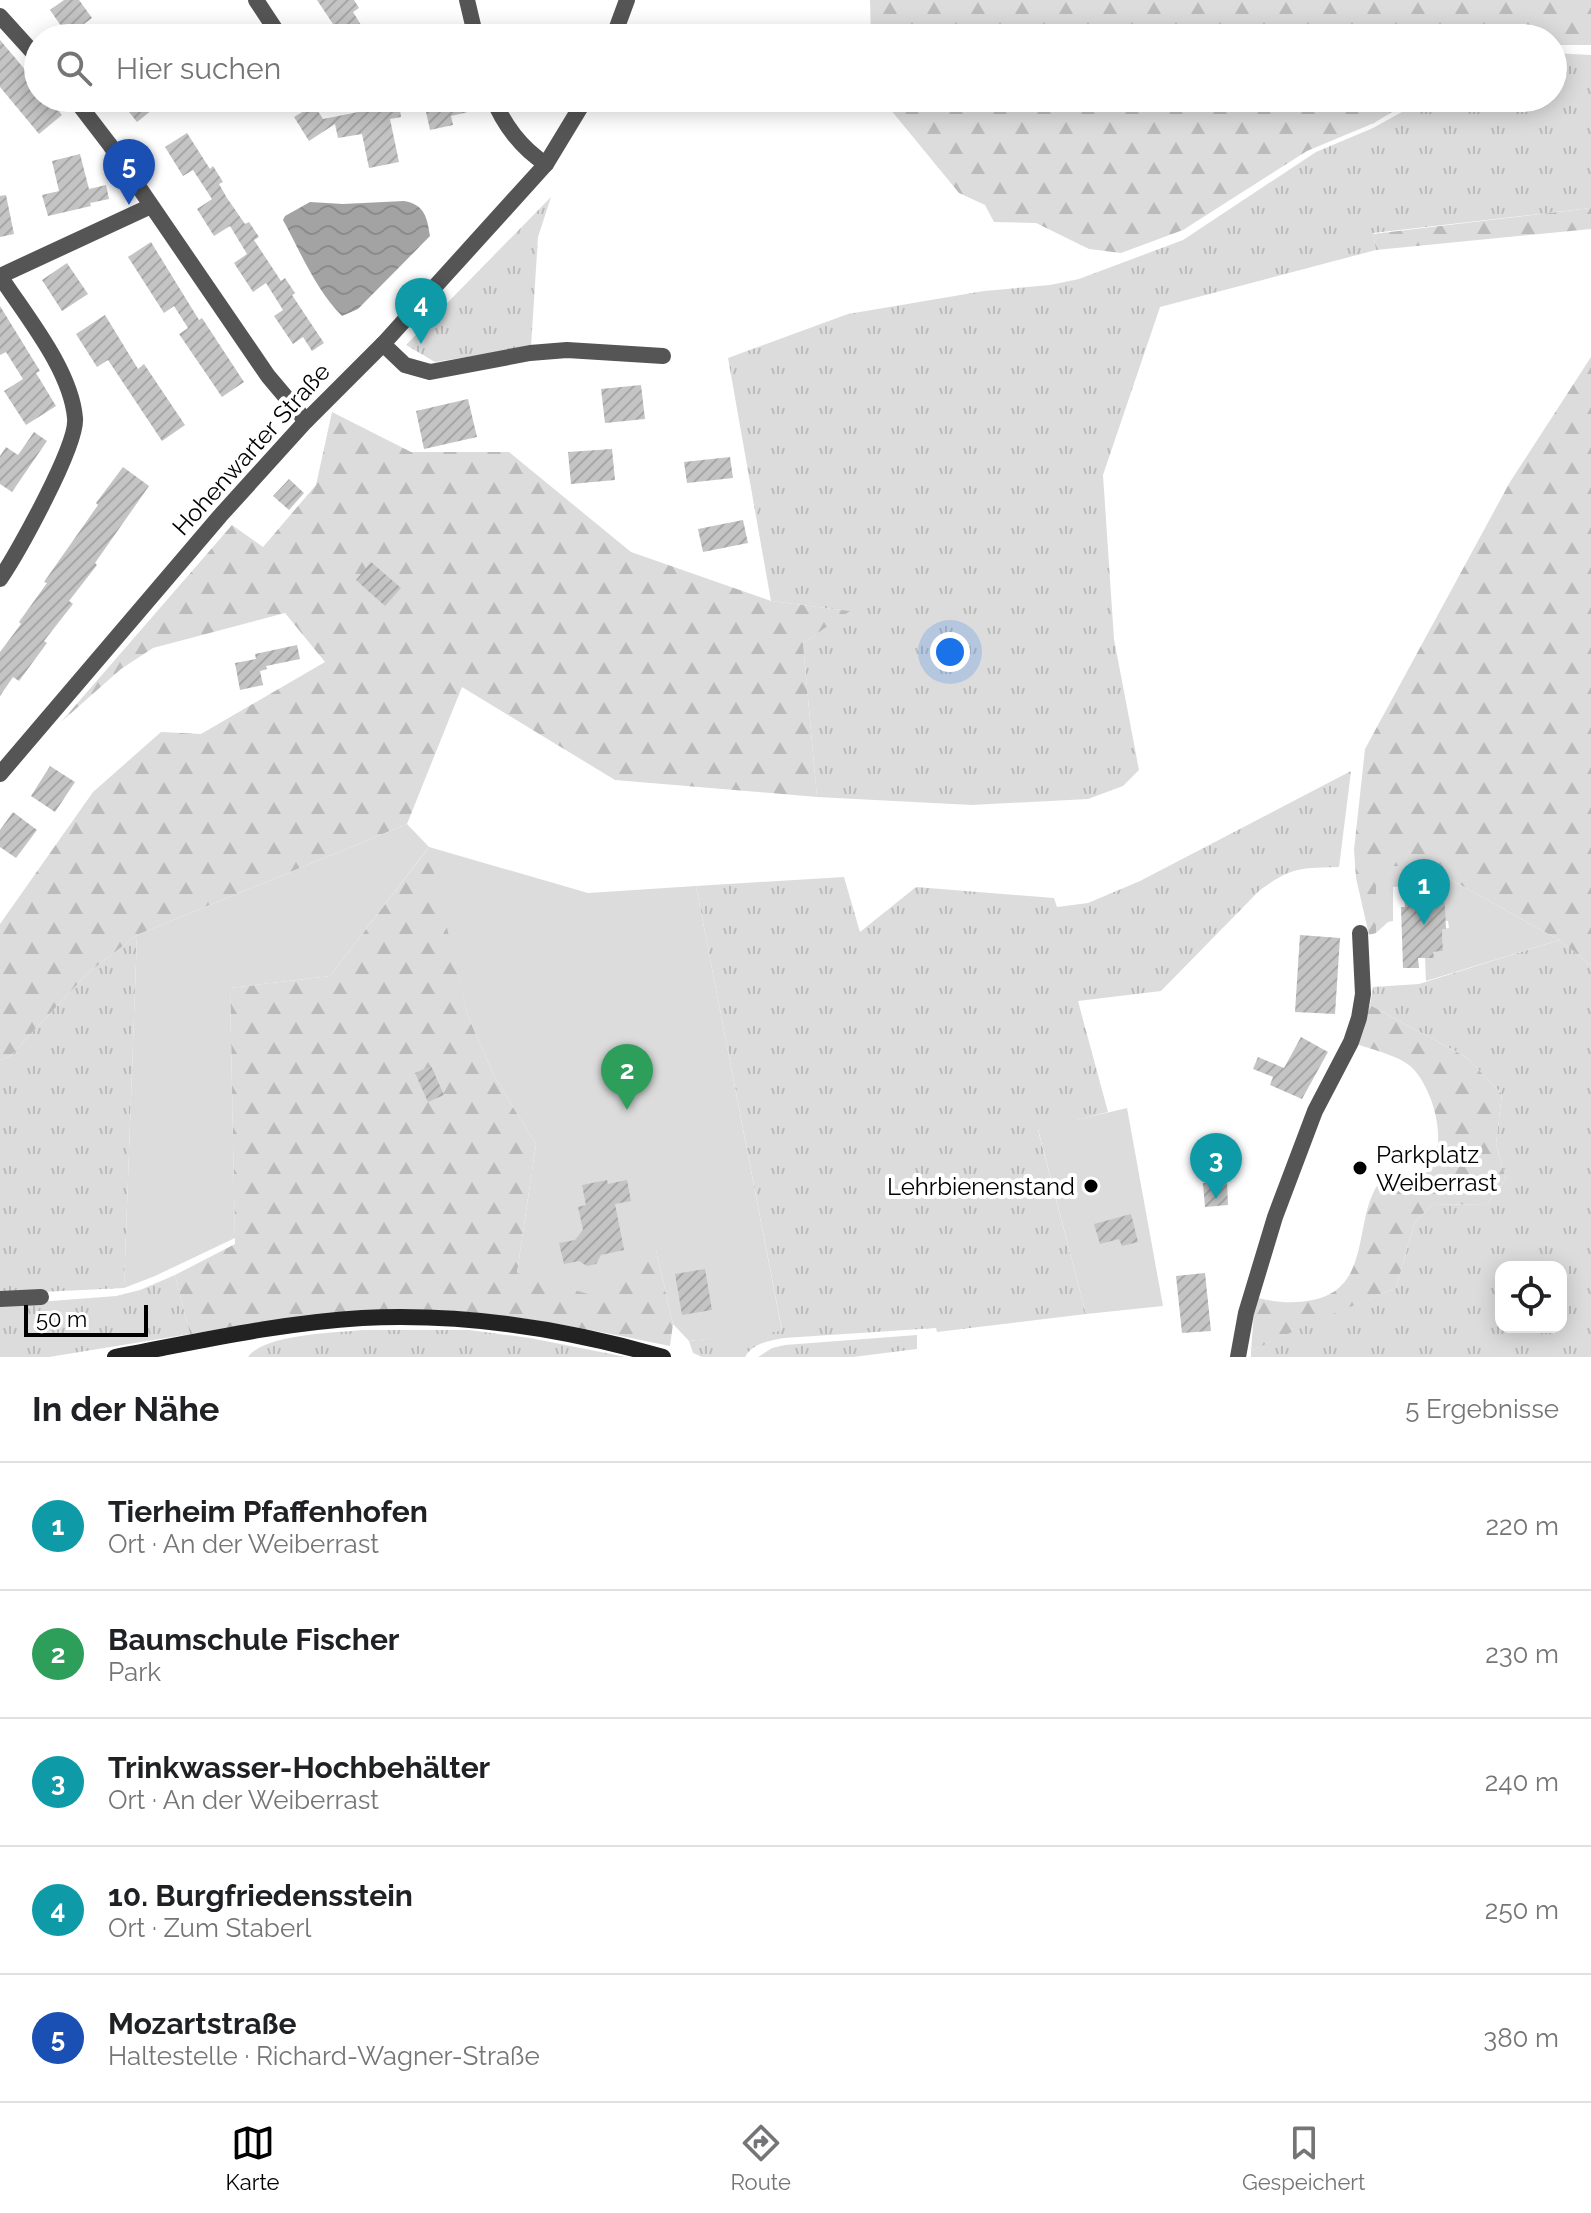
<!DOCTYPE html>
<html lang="de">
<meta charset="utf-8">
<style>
body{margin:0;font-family:Raleway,sans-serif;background:#f2f2f2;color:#202124}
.controls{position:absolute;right:24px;bottom:24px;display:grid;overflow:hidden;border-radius:16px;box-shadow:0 4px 20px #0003}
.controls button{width:72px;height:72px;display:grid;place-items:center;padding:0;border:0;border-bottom:2px solid #e0e0e0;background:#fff;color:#202124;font:40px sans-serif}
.scale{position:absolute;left:24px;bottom:20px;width:124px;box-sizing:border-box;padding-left:8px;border:4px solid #000;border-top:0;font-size:22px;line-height:28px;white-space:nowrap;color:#000;-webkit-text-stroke:6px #fff;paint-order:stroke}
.you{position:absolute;left:950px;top:652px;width:28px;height:28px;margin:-20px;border:6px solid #fff;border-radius:50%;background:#1a73e8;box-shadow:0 0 0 12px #1a73e833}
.badge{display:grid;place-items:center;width:52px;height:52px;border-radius:50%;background:#000;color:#fff;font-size:26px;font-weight:700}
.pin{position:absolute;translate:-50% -66px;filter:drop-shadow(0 2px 4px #0008)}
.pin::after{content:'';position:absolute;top:42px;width:28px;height:24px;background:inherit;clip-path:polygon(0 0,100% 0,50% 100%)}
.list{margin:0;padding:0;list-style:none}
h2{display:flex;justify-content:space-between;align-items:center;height:104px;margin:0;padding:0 32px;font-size:34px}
h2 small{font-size:26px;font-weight:400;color:#757577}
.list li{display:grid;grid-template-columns:52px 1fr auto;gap:24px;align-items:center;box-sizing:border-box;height:128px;padding:0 32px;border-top:2px solid #e0e0e0}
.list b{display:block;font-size:30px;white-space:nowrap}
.list p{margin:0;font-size:26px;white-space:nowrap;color:#757577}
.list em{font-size:26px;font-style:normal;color:#757577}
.icon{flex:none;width:44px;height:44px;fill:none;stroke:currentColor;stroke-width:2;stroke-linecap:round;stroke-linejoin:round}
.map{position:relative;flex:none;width:1591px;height:1357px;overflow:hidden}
.search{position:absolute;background:#fff;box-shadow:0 4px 20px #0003;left:24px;right:24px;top:24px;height:88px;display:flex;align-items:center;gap:20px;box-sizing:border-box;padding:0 28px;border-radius:44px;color:#757577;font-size:30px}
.sheet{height:744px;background:#fff}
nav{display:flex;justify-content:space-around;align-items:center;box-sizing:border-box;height:112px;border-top:2px solid #e0e0e0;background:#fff;font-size:22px;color:#757577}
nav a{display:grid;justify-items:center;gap:4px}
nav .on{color:#000}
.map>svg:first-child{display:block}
</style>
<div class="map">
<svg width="1591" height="1357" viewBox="0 0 1591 1357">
<defs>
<pattern id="grass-tufts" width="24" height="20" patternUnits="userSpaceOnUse" patternTransform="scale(2)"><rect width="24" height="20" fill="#dcdcdc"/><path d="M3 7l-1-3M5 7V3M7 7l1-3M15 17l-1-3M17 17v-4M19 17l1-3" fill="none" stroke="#bbb"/></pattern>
<pattern id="forest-firs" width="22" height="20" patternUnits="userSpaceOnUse" patternTransform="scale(2)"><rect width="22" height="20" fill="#dcdcdc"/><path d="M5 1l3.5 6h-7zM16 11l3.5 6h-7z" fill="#bbb"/></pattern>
<pattern id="water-waves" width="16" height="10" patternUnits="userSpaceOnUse" patternTransform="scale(2)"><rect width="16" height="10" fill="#a3a3a3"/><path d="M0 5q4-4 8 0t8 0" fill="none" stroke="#8b8b8b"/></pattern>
<pattern id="building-hatch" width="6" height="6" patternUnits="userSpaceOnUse" patternTransform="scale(2)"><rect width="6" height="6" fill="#c4c4c4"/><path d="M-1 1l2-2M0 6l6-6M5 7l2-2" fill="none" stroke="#a7a7a7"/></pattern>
</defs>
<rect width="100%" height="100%" fill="#fff"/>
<path fill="url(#grass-tufts)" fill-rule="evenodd" d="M1553,53L1591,55V208L1373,233L1376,250L1160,307L1103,475L1114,639L1139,770L1123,786L1088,799L972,805L817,797L803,643L849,611L771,601L728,358L848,314L984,291L1050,285L1079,279L1183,240L1316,152L1373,128L1427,98H1553Z
M551,197L538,237L531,347L435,362L406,345Z
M1351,771L1339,867C1300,868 1291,867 1259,891L1161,991L1078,1001L1108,1112L1038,1130L1086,1314L937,1332L936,1328L784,1338C769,1341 753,1343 745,1357H702L693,1353L689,1341L782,1330L696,886L844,877L860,932L916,887L1054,898L1057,907L1088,903L1140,881Z
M137,935L124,1288L0,1294V1060L10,1056L88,973Z
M1559,940L1591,965V1357H1251V1351L1321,1318L1396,1288L1414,1224L1431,1205L1487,1204L1506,1179L1496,1144L1502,1094L1466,1057L1370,1005L1373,987L1419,984ZM1501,1267H1561V1327H1501Z
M175,1275L190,1334L49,1357H0V1305L116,1296L140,1290Z
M362,1330H469L530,1338L626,1357H248C264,1334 335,1333 362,1330Z
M917,1335V1349L853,1357H758L772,1348L785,1345Z"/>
<path fill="url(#forest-firs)" d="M870,0H1591V45H1553V38H871Z
M881,98H1415L1374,123L1307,151L1183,230L1121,253L1089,249L1036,223L994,222L985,205L959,193Z
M1591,208V229L1376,250L1373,234Z
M1591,357V965L1559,940L1446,877L1407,866H1376V933L1369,935L1356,878L1354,850L1365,749L1510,482Z
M332,412L411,452H509L631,552L771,601L850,611L803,643L817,797L615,780L462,687L407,824L137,935L88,973L10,1056L0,1060V924L93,792L161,732L201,734L325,662L285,613L153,648L121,669L61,722L232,525L263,547L316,485Z
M429,847L468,1016L494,1076L536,1144L517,1273L656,1250L673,1324L670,1346C592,1330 513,1313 433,1310C352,1307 270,1321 190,1334L175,1275L235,1244L230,988L330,976Z
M1370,1005L1466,1057L1502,1094L1496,1144L1506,1179L1487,1204L1431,1205L1414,1224L1396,1288L1318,1320L1251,1351L1255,1297C1276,1303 1296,1304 1317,1299C1373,1284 1352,1217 1381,1180C1392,1178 1408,1178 1418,1174C1456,1158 1433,1084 1409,1065C1397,1055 1366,1048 1351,1042Z"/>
<path fill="#dcdcdc" d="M407,824L429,847L588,893L696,886L782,1331L689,1341L673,1324L656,1250L598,1297L517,1273L536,1144L494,1076L468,1016L428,848L330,976L230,988L235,1238L155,1276L124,1288L137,935Z
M1376,866H1407L1446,877L1559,940L1426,981L1425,958H1433V952L1443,951L1442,929L1449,928L1448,921H1436L1445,908L1444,888H1434L1433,885L1393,887V921L1388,922L1376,933Z
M1127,1108L1163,1306L1086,1314L1038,1129Z"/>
<path fill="url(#water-waves)" d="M404,201C425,205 427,217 430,236L358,309L342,316C316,290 301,253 283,220L285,216L310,202L343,204Z"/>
<path fill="url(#building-hatch)" d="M64,0H79L92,18L68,36L50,10Z
M317,0H354L359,8L353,12L369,38H310L333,24Z
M0,40L38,85V98H48L62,115L39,134L0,87Z
M118,98H167L137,122Z
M423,98H465L468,112L451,116L453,125L430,130Z
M399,104L401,117L390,119L399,162L369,168L362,134L338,138L335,124L309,141L294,117L314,105L323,119Z
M187,133L210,169L213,166L223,182L219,184L227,198L245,224L249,222L259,237L254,240L281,281L285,278L295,293L292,295L324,343L312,351L303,337L293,344L274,316L283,310L266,283L253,292L234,263L247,254L230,226L214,236L197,209L212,199L193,170L183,176L165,147Z
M80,154L89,189L106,185L109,199L90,203L91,206L48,216L42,195L59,191L52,161Z
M6,195L14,234L0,237V196Z
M151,242L199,320L202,318L244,382L222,397L179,334L188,328L174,306L164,313L128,257Z
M67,263L88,294L62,311L42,280Z
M0,306L40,371L36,373L56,406L26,425L4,391L23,379L6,352L0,355Z
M105,315L138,369L144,364L185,425L162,441L108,360L97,367L76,334Z
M641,385L645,419L605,423L601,389Z
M468,399L477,437L424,449L416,411Z
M34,432L47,441L12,492L0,484V456L6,447L18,455Z
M612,449L615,480L571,484L568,452Z
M730,457L733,478L687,483L684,462Z
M123,467L149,486L95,563L97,565L69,601L73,604L44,641L47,643L19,681L13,677L0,696V652L21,624L19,622L47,583L44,582L98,505L96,503Z
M289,479L304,493L289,510L273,496Z
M743,520L748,543L703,552L698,529Z
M371,562L401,588L385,606L356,580Z
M297,645L300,659L266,666L267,669L260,671L263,685L240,690L235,663L256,659L255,654Z
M50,766L75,782L55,812L31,796Z
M13,812L37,830L16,858L0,847V830Z
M1434,885V888H1444L1446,929H1442L1443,951L1433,952L1434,958H1418L1419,968H1403L1401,907H1405L1404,887Z
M1300,935L1340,938L1335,1014L1295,1012Z
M1301,1037L1328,1052L1302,1099L1270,1085L1273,1077L1253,1069L1258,1057L1284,1068Z
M431,1066L444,1095L428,1102L415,1073Z
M607,1180L608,1184L627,1180L631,1201L615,1204L624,1250L601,1255L596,1264L591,1265L587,1266L579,1261L564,1264L559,1243L575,1240L583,1230L578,1207L586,1205L582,1185Z
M1227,1182L1228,1205L1205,1207L1203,1183Z
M1131,1214L1138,1242L1122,1246L1119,1239L1100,1244L1094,1224Z
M705,1269L712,1310L682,1315L675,1274Z
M1205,1273L1211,1331L1182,1333L1176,1276Z"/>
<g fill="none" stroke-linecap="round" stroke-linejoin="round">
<path stroke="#555" stroke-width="16" d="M256,0L281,38
M467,0L476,38
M0,16L38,58
M74,98L110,145L268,376L306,421
M324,98L331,101L346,98
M493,98C503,124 522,149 546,164
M0,276L151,206
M383,344L405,365L430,372L530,353L567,350L663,356
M0,579C17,554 78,445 75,418C71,370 26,316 0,276
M0,1299L41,1297
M1238,1357L1246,1313L1275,1217L1315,1111L1351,1042L1359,1018L1363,994L1360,933"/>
<path stroke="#555" stroke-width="16" d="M613,38L627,0
M0,774L220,516L306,421L383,344L546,164L586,98"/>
<path stroke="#222" stroke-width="16" d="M115,1357C196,1342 279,1323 362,1318C463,1313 567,1329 663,1357"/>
</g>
<g fill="#000" stroke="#fff" stroke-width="3">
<circle cx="1360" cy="1168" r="8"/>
<circle cx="1091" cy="1186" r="8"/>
</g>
<g text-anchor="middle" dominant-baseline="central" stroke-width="8" stroke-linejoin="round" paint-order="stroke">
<g font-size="24" fill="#000" stroke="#fff">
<text transform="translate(251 449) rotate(-48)">Hohenwarter Straße</text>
</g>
<g font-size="24" fill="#000" stroke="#fff" text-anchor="start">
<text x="1376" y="1154">Parkplatz<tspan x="1376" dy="28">Weiberrast</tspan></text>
<text x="1075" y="1186" text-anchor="end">Lehrbienenstand</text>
</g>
</g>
</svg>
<div class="controls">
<button><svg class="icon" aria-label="locate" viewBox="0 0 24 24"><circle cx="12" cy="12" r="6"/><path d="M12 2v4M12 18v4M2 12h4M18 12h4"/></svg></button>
</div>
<div class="scale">50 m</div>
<div class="you"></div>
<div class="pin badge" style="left:1424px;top:925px;background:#0f9aa8">1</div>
<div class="pin badge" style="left:627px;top:1110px;background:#2e9e5b">2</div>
<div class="pin badge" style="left:1216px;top:1199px;background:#0f9aa8">3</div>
<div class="pin badge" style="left:421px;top:344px;background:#0f9aa8">4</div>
<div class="pin badge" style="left:129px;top:205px;background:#1a4fb4">5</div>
<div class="search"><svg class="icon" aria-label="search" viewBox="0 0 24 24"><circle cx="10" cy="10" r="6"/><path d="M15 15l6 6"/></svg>Hier suchen</div>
</div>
<section class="sheet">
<h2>In der Nähe<small>5 Ergebnisse</small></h2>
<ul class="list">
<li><span class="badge" style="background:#0f9aa8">1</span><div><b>Tierheim Pfaffenhofen</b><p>Ort · An der Weiberrast</p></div><em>220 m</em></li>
<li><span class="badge" style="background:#2e9e5b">2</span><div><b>Baumschule Fischer</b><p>Park</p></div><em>230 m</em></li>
<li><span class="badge" style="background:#0f9aa8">3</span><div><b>Trinkwasser-Hochbehälter</b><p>Ort · An der Weiberrast</p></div><em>240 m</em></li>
<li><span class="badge" style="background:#0f9aa8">4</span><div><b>10. Burgfriedensstein</b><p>Ort · Zum Staberl</p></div><em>250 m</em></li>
<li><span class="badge" style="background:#1a4fb4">5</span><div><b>Mozartstraße</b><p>Haltestelle · Richard-Wagner-Straße</p></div><em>380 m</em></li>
</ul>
</section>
<nav>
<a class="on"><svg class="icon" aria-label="map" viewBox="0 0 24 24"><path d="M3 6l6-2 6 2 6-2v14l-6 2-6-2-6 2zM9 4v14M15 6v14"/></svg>Karte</a>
<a><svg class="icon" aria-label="directions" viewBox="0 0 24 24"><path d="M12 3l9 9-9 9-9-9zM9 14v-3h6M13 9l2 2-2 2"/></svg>Route</a>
<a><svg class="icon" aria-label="saved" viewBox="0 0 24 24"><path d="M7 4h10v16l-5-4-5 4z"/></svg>Gespeichert</a>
</nav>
